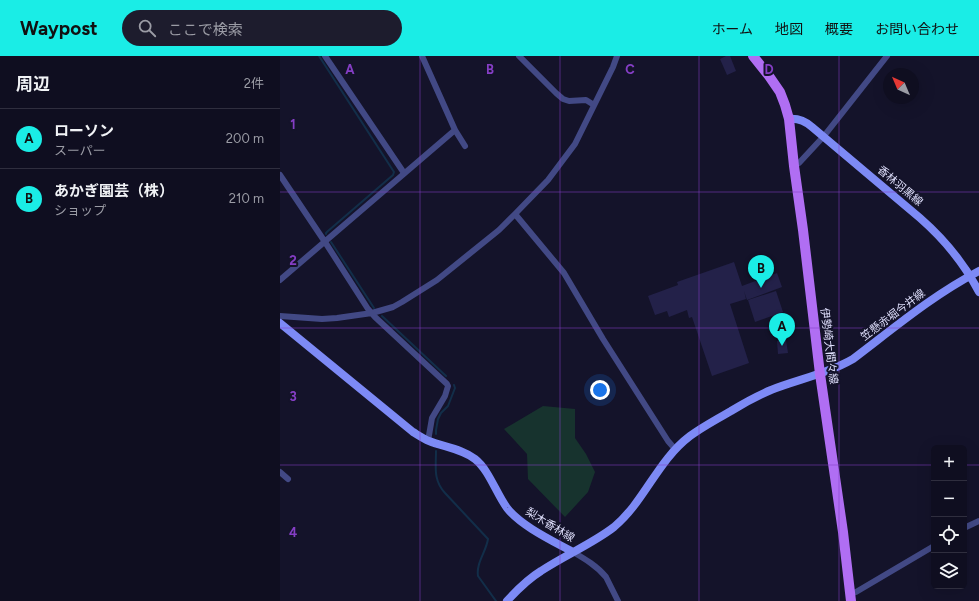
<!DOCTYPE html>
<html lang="ja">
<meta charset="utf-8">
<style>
body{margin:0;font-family:Figtree,"Noto Sans JP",sans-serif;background:#1d1c2d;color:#f1f3f6}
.controls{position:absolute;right:12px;bottom:12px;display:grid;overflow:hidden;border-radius:6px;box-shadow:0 4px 16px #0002}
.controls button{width:36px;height:36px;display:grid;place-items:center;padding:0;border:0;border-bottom:1px solid #2f2e3e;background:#0f0e20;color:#f1f3f6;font:20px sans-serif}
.compass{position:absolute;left:603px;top:12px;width:36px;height:36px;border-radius:50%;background:#0f0e20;box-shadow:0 4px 16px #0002;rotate:316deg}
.you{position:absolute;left:320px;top:334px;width:14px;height:14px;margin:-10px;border:3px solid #fff;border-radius:50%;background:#1a73e8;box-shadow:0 0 0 6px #1a73e833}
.badge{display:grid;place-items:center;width:26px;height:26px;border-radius:50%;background:#1aede6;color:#111;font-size:13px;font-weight:700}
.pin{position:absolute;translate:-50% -33px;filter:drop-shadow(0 1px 2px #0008)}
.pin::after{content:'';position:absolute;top:21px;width:14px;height:12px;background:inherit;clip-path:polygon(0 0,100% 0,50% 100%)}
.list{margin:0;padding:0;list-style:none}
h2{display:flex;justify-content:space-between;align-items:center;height:52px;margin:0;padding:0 16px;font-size:17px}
h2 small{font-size:13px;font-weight:400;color:#9b9ca5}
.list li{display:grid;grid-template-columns:26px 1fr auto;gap:12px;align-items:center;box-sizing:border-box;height:60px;padding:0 16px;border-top:1px solid #2f2e3e}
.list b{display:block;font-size:15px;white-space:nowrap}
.list p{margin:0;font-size:13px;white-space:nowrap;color:#9b9ca5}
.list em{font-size:13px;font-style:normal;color:#9b9ca5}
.icon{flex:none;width:22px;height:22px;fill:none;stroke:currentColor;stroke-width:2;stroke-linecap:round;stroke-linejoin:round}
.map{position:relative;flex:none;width:699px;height:545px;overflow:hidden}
header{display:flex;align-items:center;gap:24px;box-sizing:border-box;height:56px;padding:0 20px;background:#1aede6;color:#111}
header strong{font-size:19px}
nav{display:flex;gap:22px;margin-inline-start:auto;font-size:14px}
.search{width:280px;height:36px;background:#1d1c2d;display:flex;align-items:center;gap:10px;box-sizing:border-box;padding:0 14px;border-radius:22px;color:#9b9ca5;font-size:15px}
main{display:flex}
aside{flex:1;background:#0f0e20}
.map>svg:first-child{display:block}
</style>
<header>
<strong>Waypost</strong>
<div class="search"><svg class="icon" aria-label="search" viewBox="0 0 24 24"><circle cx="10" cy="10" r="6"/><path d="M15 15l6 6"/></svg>ここで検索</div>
<nav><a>ホーム</a><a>地図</a><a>概要</a><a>お問い合わせ</a></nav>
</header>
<main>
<aside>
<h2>周辺<small>2件</small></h2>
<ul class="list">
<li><span class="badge">A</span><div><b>ローソン</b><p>スーパー</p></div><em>200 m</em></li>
<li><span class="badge">B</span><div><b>あかぎ園芸（株）</b><p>ショップ</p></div><em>210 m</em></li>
</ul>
</aside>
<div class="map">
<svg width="699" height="545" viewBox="0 0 699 545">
<rect width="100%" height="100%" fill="#14132a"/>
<path fill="#17332e" d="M263,350L295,353V382L306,398L315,416L308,436L285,461L248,423L247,398L224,373Z"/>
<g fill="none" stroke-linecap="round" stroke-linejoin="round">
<path stroke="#122e49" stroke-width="2" d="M39,0L114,116L113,119L48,175L46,177V178
M51,186L94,252
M102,260L166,320
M156,378V374L158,363L161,357L168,350L175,332L174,329
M156,395C156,411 153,424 165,437L208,483C206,496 196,507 198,520L216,545"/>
</g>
<path fill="#232149" d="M446,0H450L456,15L447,19L440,3Z
M454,206L462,230L497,217L502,231L467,244L464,235L466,243L450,248L469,307L432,320L412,261L409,262L407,254L389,261L387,255L375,259L368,240L398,229L397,226Z
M496,235L503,256L475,266L468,244Z
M506,284L508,297L498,298L497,285Z"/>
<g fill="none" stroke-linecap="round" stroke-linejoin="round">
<path stroke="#424985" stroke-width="6" d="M45,0L124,117
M142,0L175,74L185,90
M239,0L276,37L283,43L289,45L306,44L314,49
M514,110L519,107L544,80L607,0
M0,119L45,186L88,253L95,261L167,328L168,330L165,340L152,362L148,385
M235,158L284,217L323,283L388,385L395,393
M0,224L175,74
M0,260L42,263L57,262L92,257L113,251L122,246L157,224L219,174L235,158L268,124L295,88L333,11L337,0
M0,416L8,423
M684,472L699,465
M293,496C305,503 317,510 326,521L338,545
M570,538L576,536L654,490"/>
<path stroke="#7d8af5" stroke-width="8" d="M509,63C518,62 525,65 532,71L640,162C664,183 684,207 699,236
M0,267L133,376C138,379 144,383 149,385C164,391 182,393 195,403C209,414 216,437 227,452C241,470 273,485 293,496
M227,545C237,534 248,523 261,515C285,499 312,488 334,471C365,445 377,405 410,380C422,371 437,363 451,355C464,347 477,340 491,334C519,323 547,318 573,303C614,272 653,239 699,215"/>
<path stroke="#b06ef3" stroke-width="10" d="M473,0L489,20L500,36L505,49L509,63L514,110L523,174L540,318L563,476L571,545"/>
</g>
<path fill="none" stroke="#853ec5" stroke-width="1" stroke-opacity="0.55" d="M140,0V545M280,0V545M419,0V545M559,0V545M0,136H699M0,272H699M0,409H654M684,409H699"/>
<g text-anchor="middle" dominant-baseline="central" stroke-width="4" stroke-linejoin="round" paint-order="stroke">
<g font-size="11" fill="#dfdffc" stroke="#14132a">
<text transform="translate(620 130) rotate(40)">香林羽黒線</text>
<text transform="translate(613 259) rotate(-37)">笠懸赤堀今井線</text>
<text transform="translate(549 290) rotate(83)">伊勢崎大間々線</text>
<text transform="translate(270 469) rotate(31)">梨木香林線</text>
</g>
</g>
<g font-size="13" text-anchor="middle" font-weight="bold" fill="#853ec5" stroke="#14132a" stroke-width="4" stroke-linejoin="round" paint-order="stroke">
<text x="70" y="18">A</text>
<text x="210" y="18">B</text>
<text x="350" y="18">C</text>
<text x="489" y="18">D</text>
<text x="13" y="73">1</text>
<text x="13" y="209">2</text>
<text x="13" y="345">3</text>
<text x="13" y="481">4</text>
</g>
</svg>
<div class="controls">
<button>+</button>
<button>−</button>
<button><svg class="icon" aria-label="locate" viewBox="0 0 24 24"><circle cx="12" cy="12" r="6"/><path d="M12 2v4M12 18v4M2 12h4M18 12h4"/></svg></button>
<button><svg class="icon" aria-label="layers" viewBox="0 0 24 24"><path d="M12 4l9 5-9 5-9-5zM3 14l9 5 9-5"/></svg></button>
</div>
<svg class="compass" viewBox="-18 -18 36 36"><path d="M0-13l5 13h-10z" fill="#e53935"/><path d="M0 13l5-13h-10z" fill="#9b9ca5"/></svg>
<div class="you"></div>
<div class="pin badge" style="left:502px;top:290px">A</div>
<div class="pin badge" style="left:481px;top:232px">B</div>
</div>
</main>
